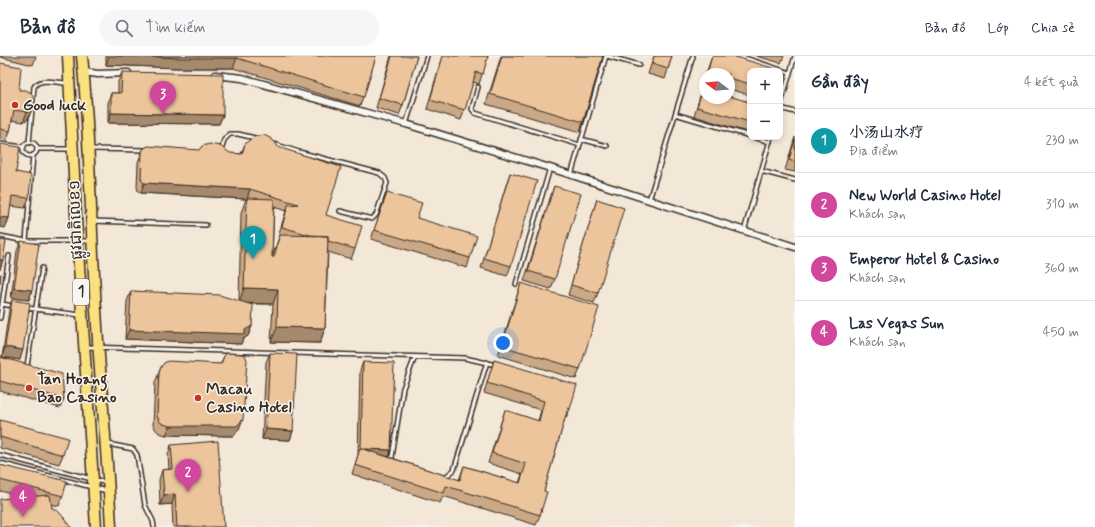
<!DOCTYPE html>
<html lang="vi">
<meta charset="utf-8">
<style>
body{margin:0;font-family:Mynerve,"LXGW WenKai TC","Noto Sans Khmer",sans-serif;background:#f6f6f7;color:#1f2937}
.controls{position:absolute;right:12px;top:12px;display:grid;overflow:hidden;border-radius:8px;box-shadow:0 2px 6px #0003}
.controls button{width:36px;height:36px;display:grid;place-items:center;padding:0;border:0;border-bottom:1px solid #e0e1e3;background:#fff;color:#1f2937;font:20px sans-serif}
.compass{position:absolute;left:699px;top:12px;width:36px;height:36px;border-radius:50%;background:#fff;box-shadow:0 2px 6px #0003;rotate:286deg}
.you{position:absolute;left:503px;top:287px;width:14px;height:14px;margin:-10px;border:3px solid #fff;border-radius:50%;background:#1a73e8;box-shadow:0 0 0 6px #1a73e833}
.badge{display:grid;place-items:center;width:26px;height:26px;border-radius:50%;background:#0f766e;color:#fff;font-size:13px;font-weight:700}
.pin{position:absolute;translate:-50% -33px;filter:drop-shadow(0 1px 2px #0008)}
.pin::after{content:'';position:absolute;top:21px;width:14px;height:12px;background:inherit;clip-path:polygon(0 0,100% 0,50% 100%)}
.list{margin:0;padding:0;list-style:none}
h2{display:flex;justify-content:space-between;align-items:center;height:52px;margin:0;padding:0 16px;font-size:17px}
h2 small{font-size:13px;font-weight:400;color:#747a83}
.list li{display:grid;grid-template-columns:26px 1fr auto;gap:12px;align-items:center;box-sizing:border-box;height:64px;padding:0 16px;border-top:1px solid #e0e1e3}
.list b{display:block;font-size:15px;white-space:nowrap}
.list p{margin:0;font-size:13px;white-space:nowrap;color:#747a83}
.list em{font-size:13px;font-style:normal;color:#747a83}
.icon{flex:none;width:22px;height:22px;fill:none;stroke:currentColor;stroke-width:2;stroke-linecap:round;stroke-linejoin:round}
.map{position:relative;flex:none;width:795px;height:471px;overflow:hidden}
header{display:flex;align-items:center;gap:24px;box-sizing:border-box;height:56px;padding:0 20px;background:#fff;border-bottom:1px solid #e0e1e3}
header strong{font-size:19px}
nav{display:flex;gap:22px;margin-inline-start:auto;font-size:14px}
.search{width:280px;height:36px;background:#f6f6f7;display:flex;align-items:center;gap:10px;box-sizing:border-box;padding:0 14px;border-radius:22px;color:#747a83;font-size:15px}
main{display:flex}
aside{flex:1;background:#fff}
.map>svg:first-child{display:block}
</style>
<header>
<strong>Bản đồ</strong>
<div class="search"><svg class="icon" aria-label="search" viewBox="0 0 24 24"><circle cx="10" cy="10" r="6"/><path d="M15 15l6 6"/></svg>Tìm kiếm</div>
<nav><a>Bản đồ</a><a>Lớp</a><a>Chia sẻ</a></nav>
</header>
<main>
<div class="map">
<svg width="795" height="471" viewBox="0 0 795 471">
<rect width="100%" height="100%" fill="#f6f6f2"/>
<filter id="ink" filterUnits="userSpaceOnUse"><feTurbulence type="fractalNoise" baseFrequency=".025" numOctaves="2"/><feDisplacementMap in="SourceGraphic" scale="8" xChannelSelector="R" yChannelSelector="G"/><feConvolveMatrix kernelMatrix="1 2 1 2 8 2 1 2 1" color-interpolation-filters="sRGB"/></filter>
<g filter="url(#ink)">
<path fill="#f3e7d8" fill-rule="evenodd" d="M0,0H795V471H0ZM750,15H780V81H750ZM705,18H729V42H705Z"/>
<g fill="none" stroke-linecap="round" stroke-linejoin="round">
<g stroke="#3b2a1e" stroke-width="6">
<path id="service" d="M607,0L639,9
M739,0L790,17
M478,31L472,53L475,57L580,89
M780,51L795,0
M780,52L795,56
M675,58L750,80
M406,68L427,0
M753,81L770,86
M581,83L607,90
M23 93a7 7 0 1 1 14 0a7 7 0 1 1-14 0Z
M29,87L34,31C40,21 57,27 67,27
M0,88L24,91
M274,88L299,96L379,117L385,122L387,127L376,159L372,163L340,155
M37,93H71
M90,93L147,94
M220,93L222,92L224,84L230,78H238L255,82
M761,115L795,124
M571,119L606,0
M649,144L693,0
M93,165L206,169
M744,175L771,81
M0,180L26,185H90
M26,185L33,99
M516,228L550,112
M2,248L13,250
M27,252L80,259
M0,262L9,200
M86,291L465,302L496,309
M27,310L42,212
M108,388L133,393L137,399L145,449L153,465L154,471
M0,399L107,427
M393,406L392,401L403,332L415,301
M0,407L107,435
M444,422L454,414L487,306"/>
</g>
<g stroke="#3b2a1e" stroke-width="9">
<path id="minor" d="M84,16L98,18L128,17
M215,19L242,22L406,68L550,112L795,191"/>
</g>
<g stroke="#3b2a1e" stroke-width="13">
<path id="trunk" d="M68,0L77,179L96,471
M82,0C90,78 90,157 95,236C99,314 107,392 111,471"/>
</g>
<use href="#service" stroke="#f6f6f2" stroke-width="3"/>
<use href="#minor" stroke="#f6f6f2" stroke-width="6"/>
<use href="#trunk" stroke="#fbe080" stroke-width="10"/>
</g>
<path fill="#cba986" stroke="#3b2a1e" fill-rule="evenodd" d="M0,0H36L33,9L0,1Z
M106,0H376L360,50L233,12H178L106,9Z
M391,0H417L403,49L399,59L376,52Z
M442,0H488L479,28L473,26L461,64L427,53Z
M501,0H603L583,66L580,76L486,48Z
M654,0H672L665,23L648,18Z
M712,0H733L750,15V39L729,33V18H706Z
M756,0H784L781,7Z
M0,7L32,53L28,63L23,66L12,64L10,75L7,84L0,83Z
M122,16L223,59L219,68L108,67V47L111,37H118V26Z
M705,23V42L748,45L750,40V77L694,60Z
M795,81V116L785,114Z
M245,88L278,91L326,159L355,193L351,203L328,196L325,272L320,287L271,286L273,248H249L252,270L248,280L243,283L241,288L125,283L127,245L131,235L239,245L241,157L246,143L141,137L138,135L137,131L138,106L142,96L241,98ZM274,151L286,155L278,180L279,181L272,201Z
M16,116L29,142L25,152L10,150L9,162L5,172Z
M510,117L511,210L507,220L481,212L507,126Z
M554,130L555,223L551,233L524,225Z
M387,137L417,162L470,202L467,212L371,183Z
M597,143L598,237L594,247L568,239Z
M21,185L32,234L29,244L11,242L17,195Z
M521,227L580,313L576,323L498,299Z
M12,244L20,304L2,301L9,254Z
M270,297L293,375L290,384L262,383L266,306Z
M224,300L239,373L234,380L166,379L159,377L156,374L153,369L155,327L161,311L221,308Z
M0,301L64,343L60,352L0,335Z
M494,304L570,353L566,362H565L544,435L540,459L536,469L443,440L440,447L352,418L358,399L360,314L363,306L389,401L459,424L464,410L519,427L522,418L488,407L505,354L538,365L541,354L484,337Z
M0,364L63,399L59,408L0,392Z
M171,389L224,471H173L172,448L160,449L159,424L162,414L169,413L168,399Z
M0,409L63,440L59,450L51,448L52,452L24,441L0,435Z"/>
<path fill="#a58a6d" stroke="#3b2a1e" d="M109,0H126L237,2L233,12H178L106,9Z
M32,53L28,63L23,66L27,56Z
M111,57L223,59L219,68L108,67Z
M144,127L250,133L247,143L141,137Z
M0,161L9,162L5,172L0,171Z
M0,204H3L0,214Z
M14,232L32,234L29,244L11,242Z
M244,232L278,233L273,248L239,247Z
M252,270L248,280L243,283L241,288L125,283L129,274Z
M277,271L325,272L320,287L271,286Z
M5,291L23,294L20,304L2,301Z
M243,363L239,373L234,380L166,379L170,370Z
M266,373L293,375L290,384L262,383Z
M361,393L391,394L389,401Z
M175,438L172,448L160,449L164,439Z"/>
<path fill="#ecc59c" stroke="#3b2a1e" d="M126,0H376L364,41L237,2H181Z
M392,0H417L403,49L379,42Z
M443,0H488L483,18L476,16L465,54L430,44Z
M502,0H603L583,66L490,38Z
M654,0H672L668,13L652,8Z
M712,0H733L779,14V15H750V28L729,22V18H707Z
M0,7L21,11L19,34H26L31,37L33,40L32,53L27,56L14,54L10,75L0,73Z
M122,16L223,18V59L111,57V37H121Z
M705,25V42H729V40L749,46L750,42V66L697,51Z
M264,79L270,82L276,87L278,91L341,111L326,159L362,170L355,193L328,185V180L310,179L282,171L288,149L298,148L250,133L144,127L142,125L141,122L142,96L143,93L148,90L199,94L202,90L210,88L220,90L230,97L242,98L245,88L253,81Z
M795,83V106L789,104Z
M0,88L20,91L16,116L31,119L29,142L12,140L9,162L0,161Z
M510,117L537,125L511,210L484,202Z
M554,130L581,138L555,223L528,215Z
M387,137L422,147L417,162L477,180L470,202L374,174Z
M247,142L274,143L272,201H274L280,179L328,180L325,272L277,271L278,233L244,232Z
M597,143L624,152L598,237L571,229Z
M0,184L6,185L3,204H0Z
M21,185L39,188L32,234L14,232Z
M0,218H1L0,227Z
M521,227L599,251L580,313L502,290Z
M131,235L219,239L253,249L252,270L245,274V278L129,274Z
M12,244L30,247L23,294L5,291Z
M227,297L241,298L245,299L247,304L243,363L237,370H170L163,368L159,365L157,359L159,317L161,311L164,307L168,305L221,308L224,300Z
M270,297L297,298L293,375L266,373Z
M0,301L62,318L64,343L0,325Z
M494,304L577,329L570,353L568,352L544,435L547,436L540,459L446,430L444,437L355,409L360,392L460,424L464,410L520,427L526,408L492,397L505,354L539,365L544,345L487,327Z
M363,306L394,307L391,394L365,393L361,392Z
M0,364L68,382L63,399L0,381Z
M218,385L224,471H177L175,438L164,439L162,414L173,413L171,389Z
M0,409L67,425L63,440L0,424Z
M50,439L52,452L58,455L70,469L71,471H0V443Z"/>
</g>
<g fill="#c8321e" stroke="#f6f6f2" stroke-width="1.5">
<circle cx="15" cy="49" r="4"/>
<circle cx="29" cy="332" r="4"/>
<circle cx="198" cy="342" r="4"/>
</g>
<g text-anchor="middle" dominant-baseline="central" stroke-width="3" stroke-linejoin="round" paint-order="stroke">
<rect fill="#f6f6f2" stroke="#73675e" stroke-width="1" x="73" y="223" width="16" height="26" rx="3"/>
<g font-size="15" font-weight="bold" fill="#3b2a1e">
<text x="81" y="236">1</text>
</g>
<g font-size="16" font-weight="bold" fill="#3b2a1e" stroke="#f6f6f2" text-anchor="start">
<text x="23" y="49">Good luck</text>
<text x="37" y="323">Tan Hoang<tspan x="37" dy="18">Bao Casino</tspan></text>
<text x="206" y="333">Macau<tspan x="206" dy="18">Casino Hotel</tspan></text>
</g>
<g font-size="16" fill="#3b2a1e" stroke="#f6f6f2">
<text transform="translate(76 164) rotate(-92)">ផ្លូវជាតិលេខ១</text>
</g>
</g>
</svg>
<div class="controls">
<button>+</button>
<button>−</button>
</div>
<svg class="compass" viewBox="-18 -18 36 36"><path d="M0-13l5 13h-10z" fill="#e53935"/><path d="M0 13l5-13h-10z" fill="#747a83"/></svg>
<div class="you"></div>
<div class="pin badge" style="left:253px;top:203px;background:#0f9aa8">1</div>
<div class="pin badge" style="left:188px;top:436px;background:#d1479c">2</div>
<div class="pin badge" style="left:163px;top:58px;background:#d1479c">3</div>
<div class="pin badge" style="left:23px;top:461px;background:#d1479c">4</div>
</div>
<aside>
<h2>Gần đây<small>4 kết quả</small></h2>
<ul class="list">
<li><span class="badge" style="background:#0f9aa8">1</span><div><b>小汤山水疗</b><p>Địa điểm</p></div><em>230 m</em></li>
<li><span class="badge" style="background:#d1479c">2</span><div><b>New World Casino Hotel</b><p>Khách sạn</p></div><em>310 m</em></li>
<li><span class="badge" style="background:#d1479c">3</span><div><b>Emperor Hotel &amp; Casino</b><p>Khách sạn</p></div><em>360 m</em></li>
<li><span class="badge" style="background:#d1479c">4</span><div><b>Las Vegas Sun</b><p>Khách sạn</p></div><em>450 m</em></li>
</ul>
</aside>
</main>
